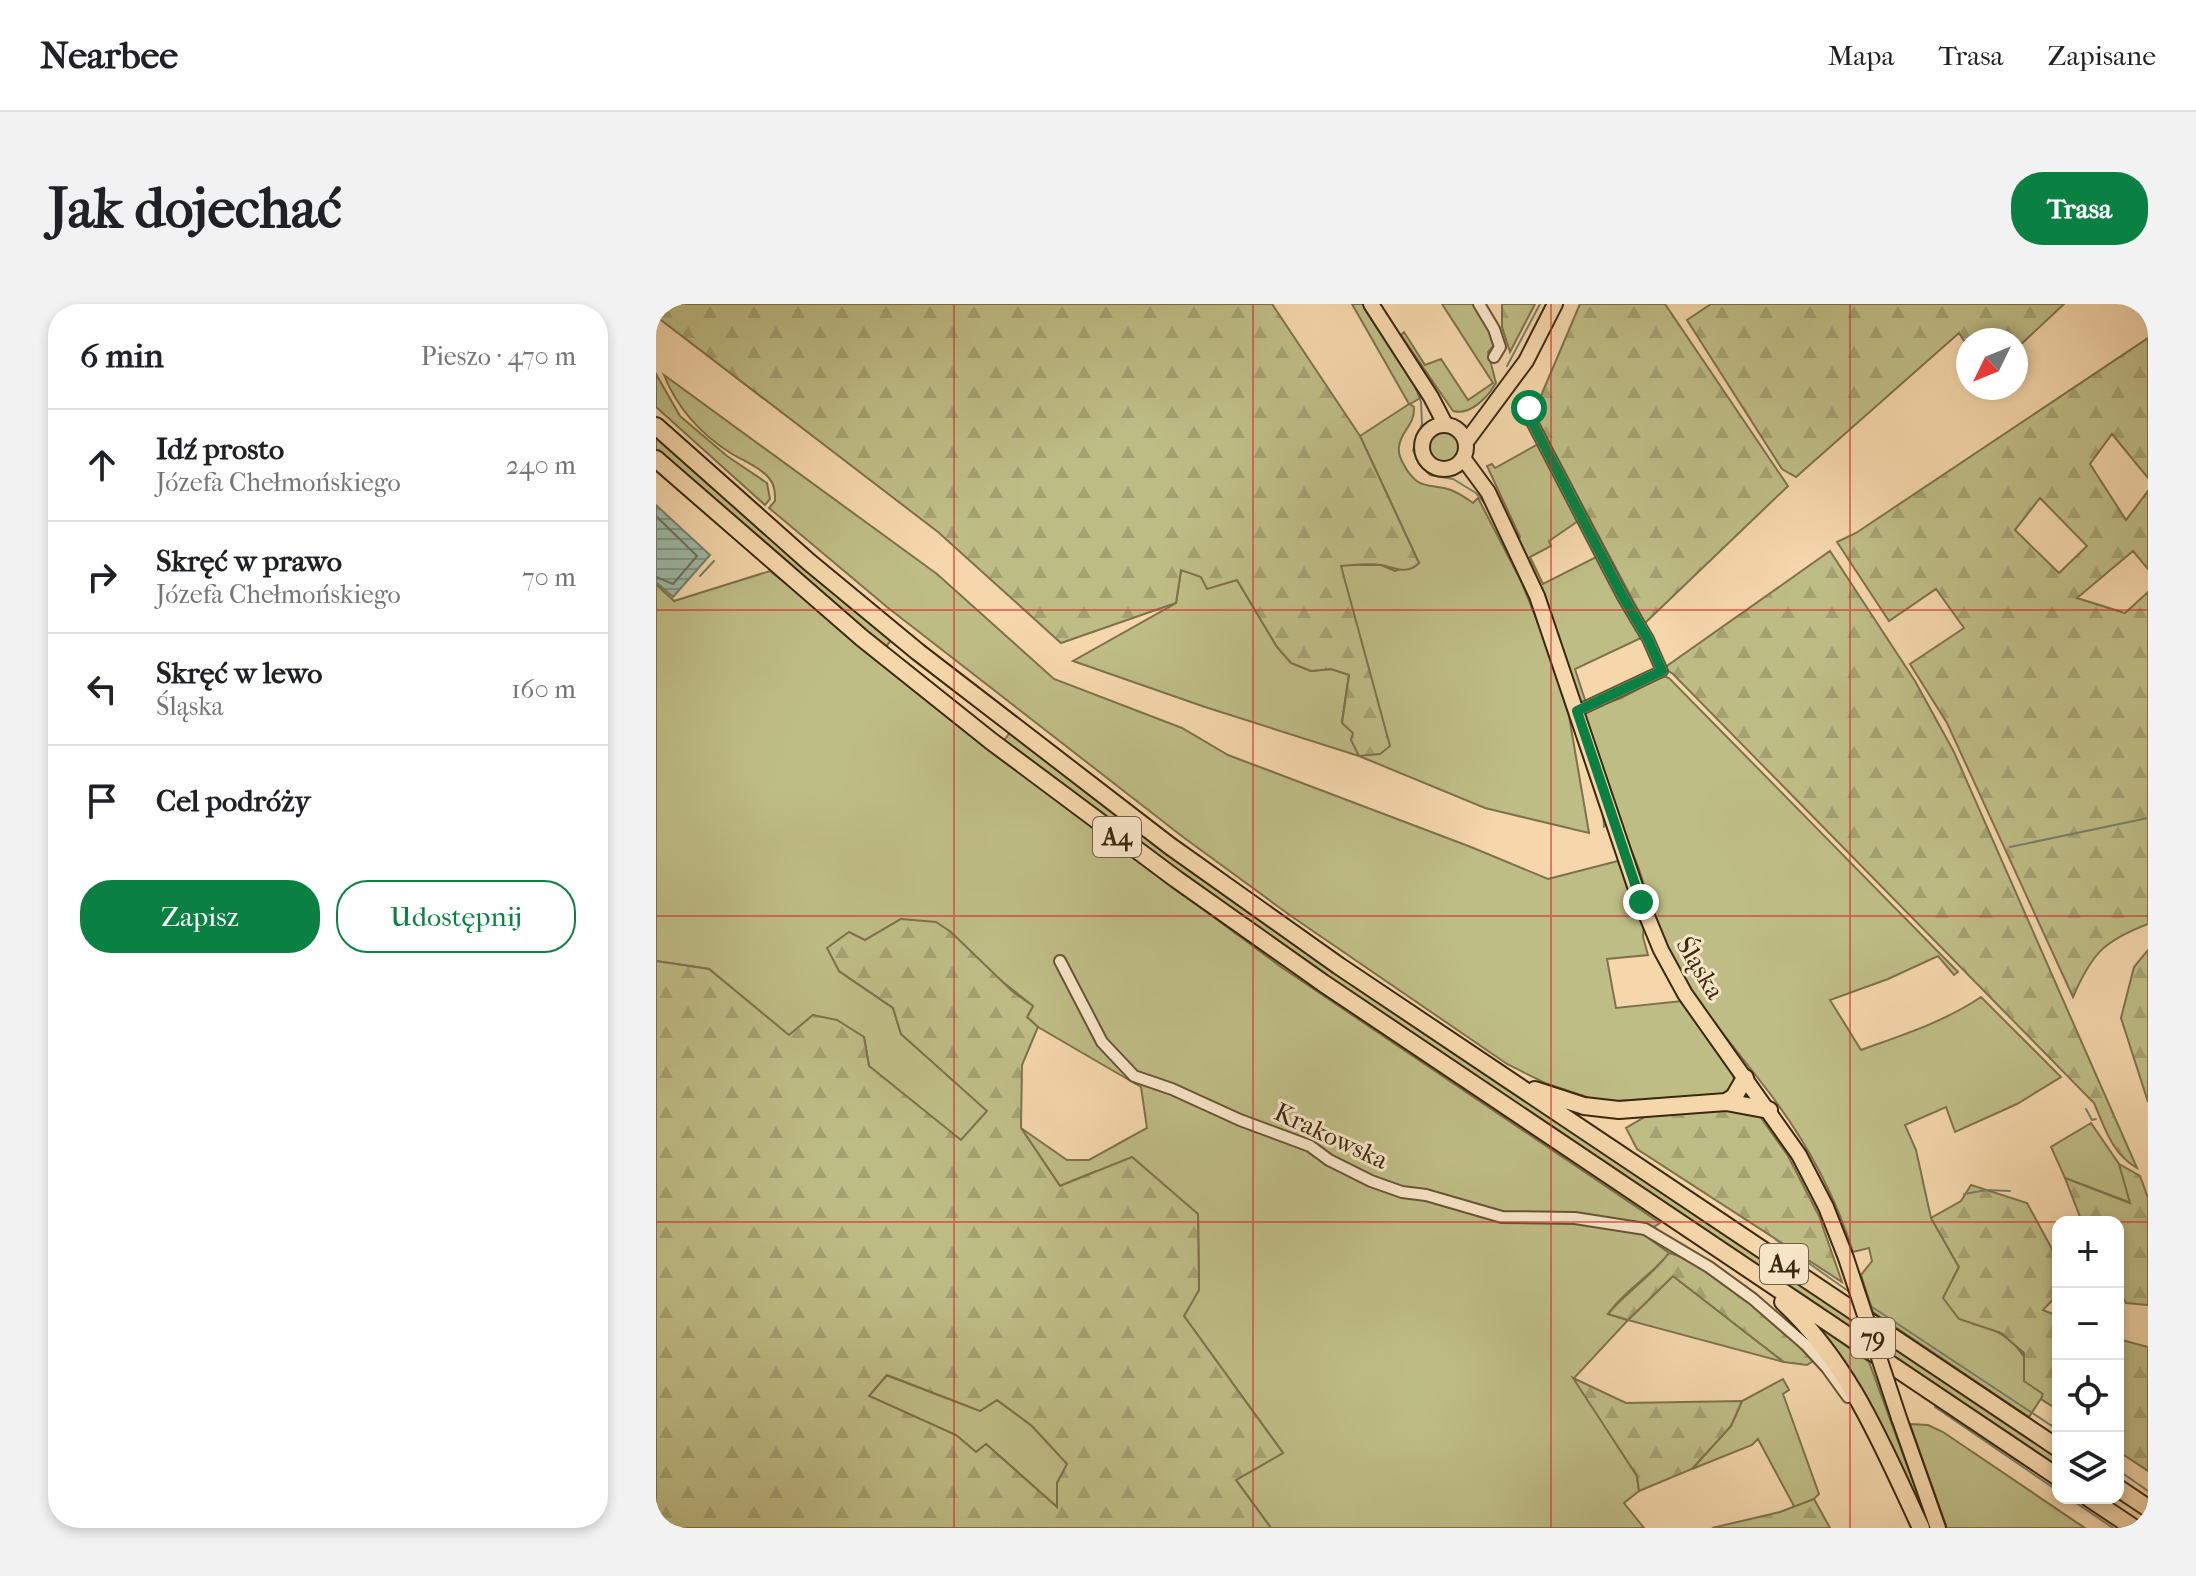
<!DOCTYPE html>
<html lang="pl">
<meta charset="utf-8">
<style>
body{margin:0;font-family:"IM FELL French Canon",serif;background:#f2f2f2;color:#202124}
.controls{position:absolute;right:24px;bottom:24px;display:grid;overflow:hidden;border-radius:16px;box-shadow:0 4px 12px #0003}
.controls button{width:72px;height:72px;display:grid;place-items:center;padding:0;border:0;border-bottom:2px solid #e0e0e0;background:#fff;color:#202124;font:40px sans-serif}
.compass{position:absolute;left:1300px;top:24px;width:72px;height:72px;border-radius:50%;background:#fff;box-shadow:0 4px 12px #0003;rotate:227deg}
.stop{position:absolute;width:24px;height:24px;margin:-18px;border:6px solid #0b8043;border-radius:50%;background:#fff}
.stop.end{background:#0b8043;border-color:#fff;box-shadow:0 2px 8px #0008}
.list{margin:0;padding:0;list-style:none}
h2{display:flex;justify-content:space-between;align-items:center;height:104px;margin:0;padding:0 32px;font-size:34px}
h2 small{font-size:26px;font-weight:400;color:#757577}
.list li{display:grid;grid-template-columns:52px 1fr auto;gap:24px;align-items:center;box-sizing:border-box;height:112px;padding:0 32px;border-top:2px solid #e0e0e0}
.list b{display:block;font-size:30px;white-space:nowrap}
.list p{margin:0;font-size:26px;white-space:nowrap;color:#757577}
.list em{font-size:26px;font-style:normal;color:#757577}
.actions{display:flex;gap:16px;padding:24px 32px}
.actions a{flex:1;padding:18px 0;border:2px solid #0b8043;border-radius:32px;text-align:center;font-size:28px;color:#0b8043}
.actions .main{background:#0b8043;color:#fff}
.icon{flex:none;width:44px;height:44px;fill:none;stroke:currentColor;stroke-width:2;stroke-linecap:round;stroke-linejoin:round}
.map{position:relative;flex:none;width:1492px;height:1224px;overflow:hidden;border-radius:32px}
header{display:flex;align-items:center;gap:48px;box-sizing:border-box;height:112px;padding:0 40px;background:#fff;border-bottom:2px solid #e0e0e0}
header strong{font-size:38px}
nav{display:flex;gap:44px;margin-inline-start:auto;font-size:28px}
.intro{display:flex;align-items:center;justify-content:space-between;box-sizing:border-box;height:192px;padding:0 48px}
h1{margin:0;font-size:56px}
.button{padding:20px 36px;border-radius:32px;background:#0b8043;color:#fff;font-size:28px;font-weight:700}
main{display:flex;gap:48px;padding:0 48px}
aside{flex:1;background:#fff;border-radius:32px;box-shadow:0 4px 12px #0003}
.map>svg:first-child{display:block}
</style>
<header>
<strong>Nearbee</strong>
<nav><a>Mapa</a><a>Trasa</a><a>Zapisane</a></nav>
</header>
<div class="intro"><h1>Jak dojechać</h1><a class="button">Trasa</a></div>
<main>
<aside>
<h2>6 min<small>Pieszo · 470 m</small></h2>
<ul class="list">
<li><svg class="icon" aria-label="ahead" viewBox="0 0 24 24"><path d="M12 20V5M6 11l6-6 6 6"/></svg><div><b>Idź prosto</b><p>Józefa Chełmońskiego</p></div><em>240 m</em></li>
<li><svg class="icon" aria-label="right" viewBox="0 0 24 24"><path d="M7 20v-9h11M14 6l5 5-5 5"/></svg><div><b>Skręć w prawo</b><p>Józefa Chełmońskiego</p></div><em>70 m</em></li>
<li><svg class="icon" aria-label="left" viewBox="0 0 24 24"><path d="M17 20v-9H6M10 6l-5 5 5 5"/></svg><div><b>Skręć w lewo</b><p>Śląska</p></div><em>160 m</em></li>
<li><svg class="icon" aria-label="arrive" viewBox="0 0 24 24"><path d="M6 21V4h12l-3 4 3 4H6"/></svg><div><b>Cel podróży</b></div></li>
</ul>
<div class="actions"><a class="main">Zapisz</a><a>Udostępnij</a></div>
</aside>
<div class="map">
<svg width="1492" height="1224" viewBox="0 0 1492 1224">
<defs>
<pattern id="forest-firs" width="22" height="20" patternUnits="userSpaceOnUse" patternTransform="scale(2)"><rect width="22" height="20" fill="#bfbd86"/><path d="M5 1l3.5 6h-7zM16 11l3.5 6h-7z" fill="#a5a272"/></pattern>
<pattern id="water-rules" width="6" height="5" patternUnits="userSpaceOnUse" patternTransform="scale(2)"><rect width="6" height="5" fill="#9dbaa6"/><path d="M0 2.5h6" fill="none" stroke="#819786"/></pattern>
</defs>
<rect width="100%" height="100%" fill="#f5d7ab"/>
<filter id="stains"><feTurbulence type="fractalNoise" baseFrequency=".0025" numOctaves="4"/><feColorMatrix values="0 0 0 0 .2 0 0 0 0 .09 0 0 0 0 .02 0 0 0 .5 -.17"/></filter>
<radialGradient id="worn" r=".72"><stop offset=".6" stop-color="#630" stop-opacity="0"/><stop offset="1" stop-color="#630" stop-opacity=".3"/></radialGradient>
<path fill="#bfbd86" stroke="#7e724a" stroke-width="2" d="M696,0H710L766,93L754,100L758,103C759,122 744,127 743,143C742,149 745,156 748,161C762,187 773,179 795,186C803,189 810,194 817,199L822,194L865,277L890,339L913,412L933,529L829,504L703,452L549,403L417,357L520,299L525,266L568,279L581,276L621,343L635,359L655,367L675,365L693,370L686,418L697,429L703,452L685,261H725L739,267L763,259L704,132L753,100Z
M786,0H820L841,38L832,48L840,79C832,93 814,112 797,107L745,31L748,28L769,61L785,55L812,96L837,79Z
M0,70L24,112L71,152L111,179L114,195L109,201L0,103Z
M8,71L281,270L398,375L526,424L572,451L815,543L892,575L962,557L988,620L987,633L992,651L951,655L960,704L1026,697L1077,770L1079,782L1070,790L946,798L889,779L851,760L635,612L527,533L231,303L113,204L119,197C119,189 119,181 113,174C104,163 88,157 76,150C46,131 21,104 8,71Z
M773 143a16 16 0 1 1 32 0a16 16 0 1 1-32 0Z
M0,129L237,334L228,345L71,211L0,146Z
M884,139L925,215L893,237L895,242L874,253L887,280L944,251L987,333L919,365L930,399L924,401L860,236L864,233L831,162L836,160L839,164Z
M114,267L417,509L625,663L1004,919L987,930L1013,949C995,972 969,986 952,1010L972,1016L1017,972L1128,1058L972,1016L918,1074L981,1172L983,1187L968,1199L988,1224H615L580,1176L627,1149L528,1012L543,985L542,910L440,867L404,882L365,824L411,856H433L491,824L485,783L382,723L371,713L377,702L338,671L245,615L209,636L183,667L237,704L245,730L332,807L305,837L213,762L208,733L157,711L133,732L53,665L0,657V280L18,297Z
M1007,372L1013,374L1302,668L1298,671L1282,652L1232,675L1174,696L1205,746C1246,731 1288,718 1325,693L1405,773L1361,800L1299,828L1290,803L1249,821L1260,846L1275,914L1303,963L1297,974L1317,1020C1359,1027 1371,1055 1388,1090L1373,1113L1217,1008L1205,971L1216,957L1213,944L1197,948C1179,891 1151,839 1115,791C1087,754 1056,718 1030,679C1019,662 1005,639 999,619C990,588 983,557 966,528L926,408L965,394Z
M355,427L1201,1015L1209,1037L645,657L346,439Z
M1435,819L1463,860L1475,899L1409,874L1395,843Z
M1153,1016L1213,1058L1274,1224L1204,1082L1172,1037Z
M1224,1031L1402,1150V1166L1232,1053Z
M230,1071L324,1107L341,1096L376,1122L412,1160L401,1179L402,1204L330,1140L320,1148L300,1131L213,1092Z
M1127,1075L1133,1086L1127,1090L1163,1190L1158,1195L1139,1204L1102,1135L1096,1141L1036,1165L1075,1122L1086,1097Z
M1254,1120L1272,1121L1287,1128L1429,1224H1291Z"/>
<path fill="url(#forest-firs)" stroke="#7e724a" stroke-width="2" fill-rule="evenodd" d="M0,0H616L704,132L763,259C751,271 740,264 725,261C713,259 697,261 685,262L734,442L724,450L703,452L695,436L697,429L686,419L693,371L675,365L655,367L635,359L621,343L581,276L551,285L545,273L525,266L520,299L405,339L282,228L1,13Z
M846,0H879L854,48L846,23Z
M924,0H1009L1132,182L989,319L881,116L885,108L881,101Z
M1055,0H1408L1360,45V36H1312V43L1303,29L1140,173L1126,165L1031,16Z
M1492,34V174L1456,130L1434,160L1470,216L1492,187V265L1477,247L1421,294L1469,309L1492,288V620C1448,637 1436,649 1417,693L1291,419L1254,360L1308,324L1280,285L1233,317L1181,238L1200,229ZM1384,194L1431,242L1403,269L1359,226Z
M1174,247L1259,377L1298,448L1481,864C1456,850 1449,824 1438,799L1017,370L1008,364Z
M245,615L280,618L295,628L356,687L377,702L371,713L382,723L366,761L365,824L404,882L476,853L542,910L543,986L528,1012L627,1149L580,1176L615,1224H0V657L53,665L133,731L157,711L181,716L208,733L213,762L305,836L331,807L245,730L237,704L183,667L171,644L193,628L209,636ZM231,1071L324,1107L341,1096L376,1122L411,1160L401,1179V1203L330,1140L320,1148L300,1131L213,1092Z
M1492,646V798L1465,714L1478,663Z
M1075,803L1103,811L1132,852L1163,912L1186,978L981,845L970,824L994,810Z
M1463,860L1484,872L1492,894V1001L1470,999L1462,985V918H1426L1409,874L1474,899Z
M1315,881L1371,899L1402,956V990L1387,1006L1402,1012V1106L1385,1095L1387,1090L1368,1077V1049L1345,1029L1303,1015L1287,994L1303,963L1275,914L1305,897Z
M1013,949C1053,958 1128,1026 1157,1057L1151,1061L1128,1058L1017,972L972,1016L952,1010C972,986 995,973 1013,949Z
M1462,1035L1492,1043V1167L1462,1147Z
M917,1074L970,1099L1086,1097L1075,1122L1036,1165L983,1187L981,1172Z
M1158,1195L1174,1224H1056L1124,1208Z"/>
<path fill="url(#water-rules)" stroke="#768069" stroke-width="2" d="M0,201L54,251L17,293L0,278Z"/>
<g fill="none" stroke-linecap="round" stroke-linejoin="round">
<path stroke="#6c715a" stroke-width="2" d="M0,212L41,252L17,280L0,273"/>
<path stroke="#768069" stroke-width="2" d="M743,57L758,80L765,98L766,120L757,146L763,160L774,171L797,175L820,189L832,203
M851,62L884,0
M44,272L58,257
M870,285L876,298
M947,508L948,523
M1354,543L1492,514
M1430,805L1436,816L1440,815
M1308,890L1331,886L1354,887
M1120,936L1195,989
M1213,1001L1402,1126
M1279,1103L1402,1187
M1462,1166L1492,1187
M1413,1194L1457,1224"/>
<g stroke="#6a5434" stroke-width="14">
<path id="minor" d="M823,0L838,25L844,43L838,53
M873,104L876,118L967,293L992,335L1006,367L921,407
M404,657L446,738L478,772L516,785L584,816L654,842L673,856L715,877L746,888L770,891L846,913L919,914L989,925L1053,963L1097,995L1150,1041L1171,1064L1192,1093"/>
</g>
<g stroke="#3c280d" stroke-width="18">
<path id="major" d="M715,0L775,93L789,120
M766 143a22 22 0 1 1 44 0a22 22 0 1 1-44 0Z
M810,138L870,57L899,0
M807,154L832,188L881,292L981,588L1005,646L1029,690L1143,851L1170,903L1190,954
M1243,1114L1282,1224"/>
</g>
<g stroke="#3c280d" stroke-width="20">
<path id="highway" d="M0,122L153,258L262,348L514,542L683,662L1402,1144
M0,155L206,334L335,437L520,575L667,679L1402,1173
M879,786L928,802L963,806L1070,798L1113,806
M1070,798L1078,793L1089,774
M1127,998C1194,1060 1227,1143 1265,1224
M1462,1184L1492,1204
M1433,1194L1478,1224"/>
</g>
<use href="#minor" stroke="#f8e5c8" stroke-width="10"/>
<use href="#major" stroke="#f5d7ab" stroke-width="14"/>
<use href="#highway" stroke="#f5d7ab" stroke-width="16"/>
<g stroke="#3c280d" stroke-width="18" stroke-linecap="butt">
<path id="major-bridge" d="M1190,954L1243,1114"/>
</g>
<use href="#major-bridge" stroke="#f5d7ab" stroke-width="14"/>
</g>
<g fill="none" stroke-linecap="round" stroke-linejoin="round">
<path stroke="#0b8043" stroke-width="10" d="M873,104L876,118L967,293L992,335L1006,367L921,407L985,598"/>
</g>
<path fill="none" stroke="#d62828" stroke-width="2" stroke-opacity="0.55" d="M298,0V1224M597,0V1224M895,0V1224M1194,0V1224M0,306H1492M0,612H1492M0,918H1402M1402,918H1462M1462,918H1492"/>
<g text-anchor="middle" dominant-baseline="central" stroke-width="6" stroke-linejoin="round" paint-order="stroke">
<g fill="#f8e5c8" stroke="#746145" stroke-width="2">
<rect x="437" y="513" width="48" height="40" rx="6"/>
<rect x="1104" y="940" width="48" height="40" rx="6"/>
<rect x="1195" y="1014" width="44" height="40" rx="6"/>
</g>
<g font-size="24" font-weight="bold" fill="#3c280d">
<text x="461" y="533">A4</text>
<text x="1128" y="960">A4</text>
<text x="1217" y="1034">79</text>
</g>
<g font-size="26" fill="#3c280d" stroke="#f8e5c8">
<text transform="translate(1044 664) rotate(59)">Śląska</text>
<text transform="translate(675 832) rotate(25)">Krakowska</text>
</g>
</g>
<rect width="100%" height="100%" filter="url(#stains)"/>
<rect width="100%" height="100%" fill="url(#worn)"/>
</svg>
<div class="controls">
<button>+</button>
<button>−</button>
<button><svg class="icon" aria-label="locate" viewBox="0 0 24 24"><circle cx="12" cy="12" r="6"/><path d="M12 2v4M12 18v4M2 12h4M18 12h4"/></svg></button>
<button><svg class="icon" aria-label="layers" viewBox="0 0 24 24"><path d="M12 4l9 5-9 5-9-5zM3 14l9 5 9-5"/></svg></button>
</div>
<svg class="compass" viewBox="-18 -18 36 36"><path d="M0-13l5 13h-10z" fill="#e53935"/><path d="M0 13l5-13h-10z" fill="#757577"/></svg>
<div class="stop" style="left:873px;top:104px"></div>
<div class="stop end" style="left:985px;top:598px"></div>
</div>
</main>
